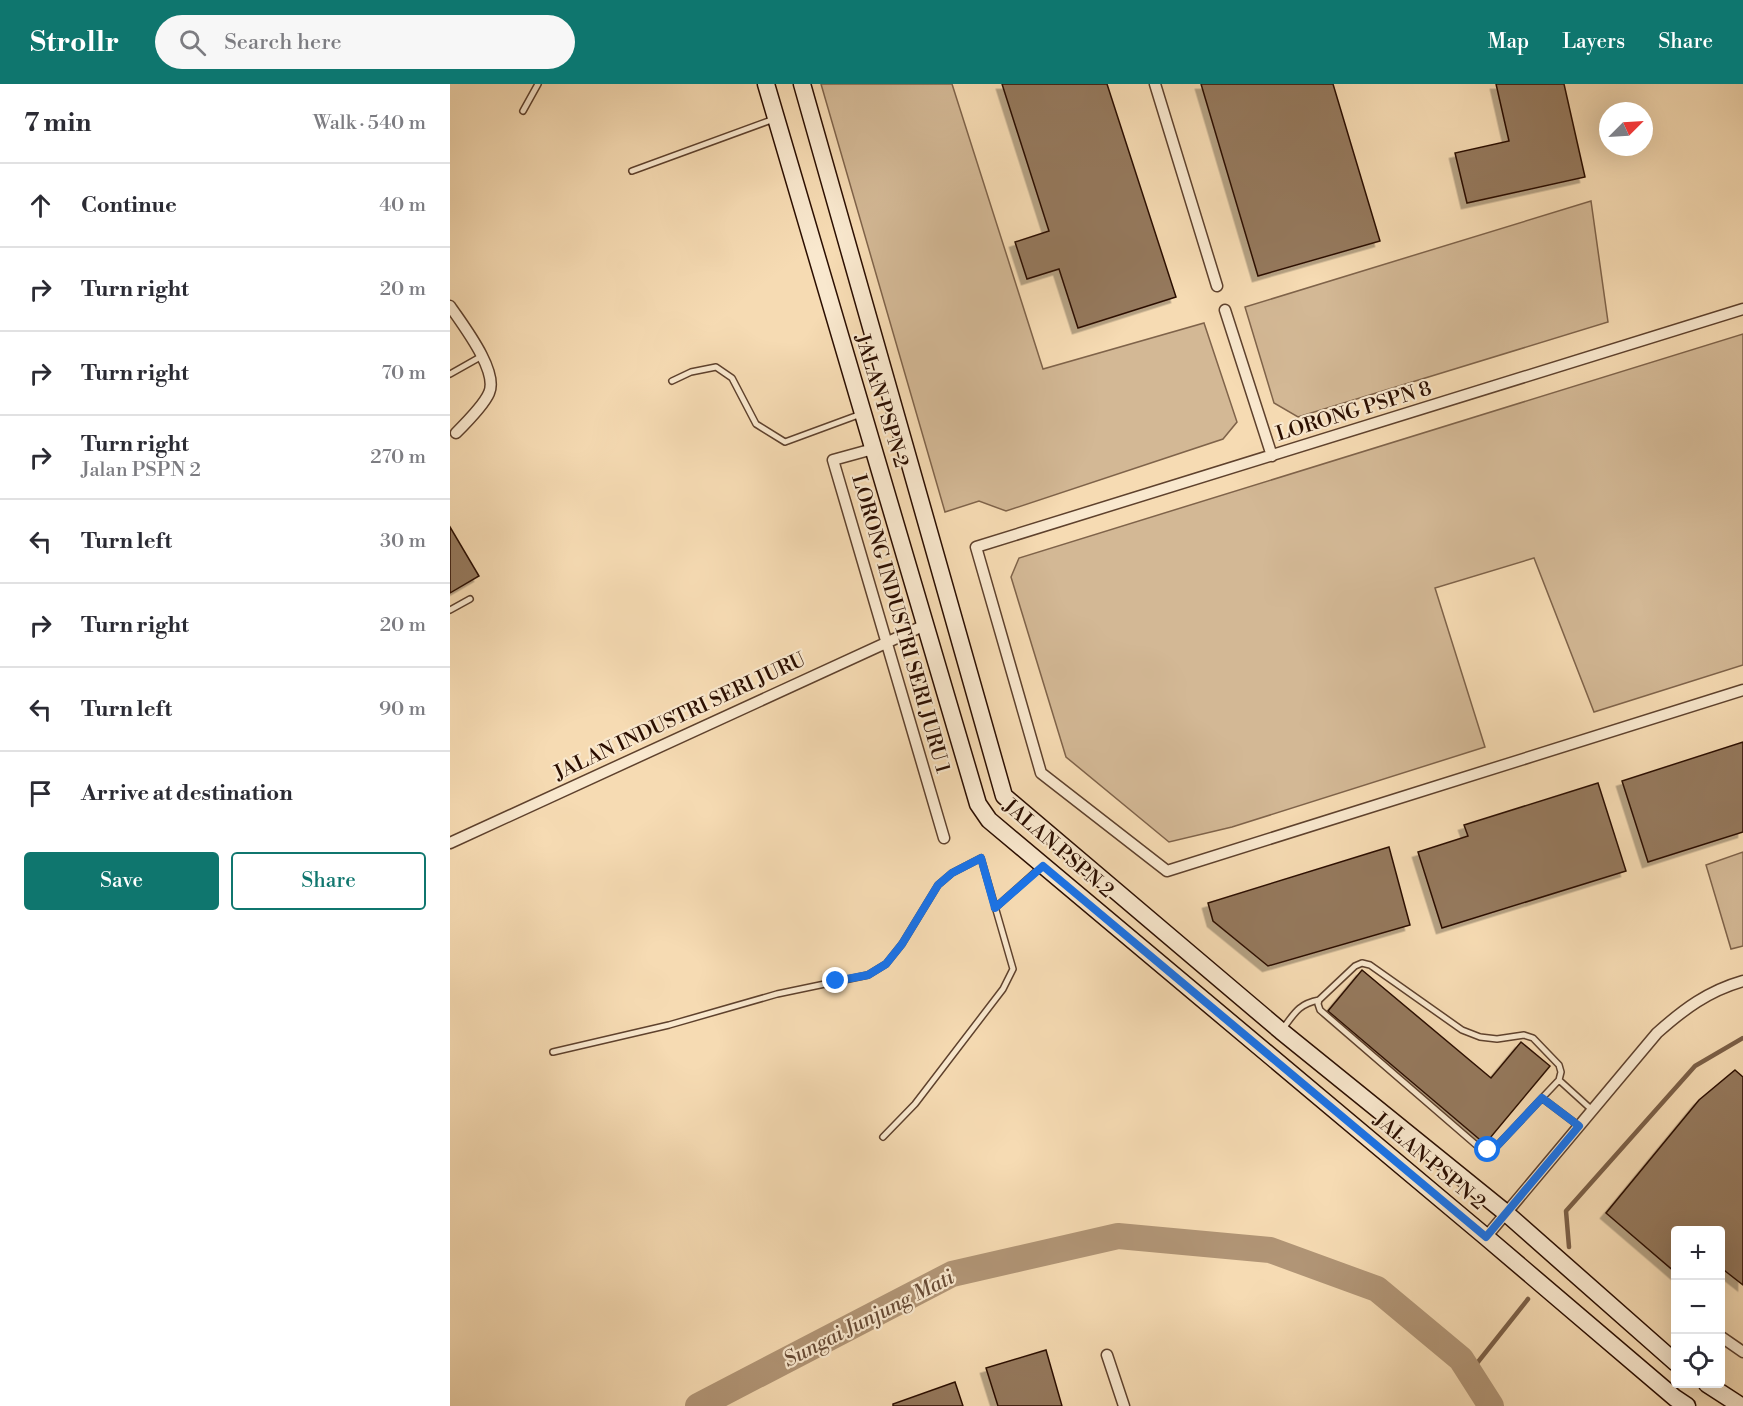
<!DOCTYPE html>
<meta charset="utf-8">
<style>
body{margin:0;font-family:"Libre Bodoni",serif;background:#f7f7f7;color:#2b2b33}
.controls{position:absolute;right:18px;bottom:18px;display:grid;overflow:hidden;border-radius:6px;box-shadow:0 6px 24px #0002}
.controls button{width:54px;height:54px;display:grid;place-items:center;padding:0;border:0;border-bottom:2px solid #e1e1e2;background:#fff;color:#2b2b33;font:30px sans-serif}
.compass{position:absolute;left:1149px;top:18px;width:54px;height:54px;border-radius:50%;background:#fff;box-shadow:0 6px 24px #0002;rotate:66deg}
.stop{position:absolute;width:18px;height:18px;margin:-14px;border:4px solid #1a73e8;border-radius:50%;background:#fff}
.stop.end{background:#1a73e8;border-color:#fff;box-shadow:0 2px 6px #0008}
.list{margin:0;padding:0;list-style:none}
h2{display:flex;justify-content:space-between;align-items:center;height:78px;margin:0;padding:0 24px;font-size:26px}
h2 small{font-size:20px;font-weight:400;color:#7c7c81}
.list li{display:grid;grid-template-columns:39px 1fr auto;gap:18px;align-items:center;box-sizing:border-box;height:84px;padding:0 24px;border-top:2px solid #e1e1e2}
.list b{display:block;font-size:22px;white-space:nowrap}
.list p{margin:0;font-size:20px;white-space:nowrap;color:#7c7c81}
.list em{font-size:20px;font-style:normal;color:#7c7c81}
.actions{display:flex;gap:12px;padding:18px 24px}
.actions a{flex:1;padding:14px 0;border:2px solid #0f766e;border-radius:6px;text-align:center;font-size:21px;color:#0f766e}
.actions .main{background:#0f766e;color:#fff}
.icon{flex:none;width:33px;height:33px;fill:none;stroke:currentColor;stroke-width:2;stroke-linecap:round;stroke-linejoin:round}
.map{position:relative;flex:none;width:1293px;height:1322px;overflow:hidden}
header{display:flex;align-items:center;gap:36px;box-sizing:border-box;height:84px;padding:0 30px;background:#0f766e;color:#fff}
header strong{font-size:28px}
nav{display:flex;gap:33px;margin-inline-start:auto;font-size:21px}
.search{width:420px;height:54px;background:#f7f7f7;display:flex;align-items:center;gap:15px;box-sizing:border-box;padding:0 21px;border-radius:33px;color:#7c7c81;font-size:22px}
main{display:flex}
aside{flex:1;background:#fff}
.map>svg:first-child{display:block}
</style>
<header>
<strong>Strollr</strong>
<div class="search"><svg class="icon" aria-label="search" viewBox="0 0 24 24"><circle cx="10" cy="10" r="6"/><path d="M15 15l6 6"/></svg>Search here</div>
<nav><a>Map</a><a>Layers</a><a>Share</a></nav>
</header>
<main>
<aside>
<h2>7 min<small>Walk · 540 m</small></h2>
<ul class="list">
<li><svg class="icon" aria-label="ahead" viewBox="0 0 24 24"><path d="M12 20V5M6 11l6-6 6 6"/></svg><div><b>Continue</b></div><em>40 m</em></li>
<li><svg class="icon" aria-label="right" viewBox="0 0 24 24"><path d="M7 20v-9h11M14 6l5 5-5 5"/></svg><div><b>Turn right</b></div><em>20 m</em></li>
<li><svg class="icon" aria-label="right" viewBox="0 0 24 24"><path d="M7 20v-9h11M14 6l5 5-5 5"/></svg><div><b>Turn right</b></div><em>70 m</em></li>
<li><svg class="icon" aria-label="right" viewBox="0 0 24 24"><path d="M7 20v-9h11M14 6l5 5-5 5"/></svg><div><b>Turn right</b><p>Jalan PSPN 2</p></div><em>270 m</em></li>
<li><svg class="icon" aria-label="left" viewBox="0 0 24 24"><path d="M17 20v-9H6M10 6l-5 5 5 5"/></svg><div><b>Turn left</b></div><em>30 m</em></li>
<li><svg class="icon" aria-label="right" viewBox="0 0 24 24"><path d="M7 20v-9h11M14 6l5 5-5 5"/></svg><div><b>Turn right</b></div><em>20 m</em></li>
<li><svg class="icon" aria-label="left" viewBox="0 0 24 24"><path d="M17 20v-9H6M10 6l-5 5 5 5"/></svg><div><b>Turn left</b></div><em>90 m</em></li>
<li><svg class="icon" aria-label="arrive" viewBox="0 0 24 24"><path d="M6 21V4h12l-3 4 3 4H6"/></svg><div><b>Arrive at destination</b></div></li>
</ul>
<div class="actions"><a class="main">Save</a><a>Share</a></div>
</aside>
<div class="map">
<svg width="1293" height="1322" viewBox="0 0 1293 1322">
<defs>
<filter id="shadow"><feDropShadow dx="-5.5" dy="5.5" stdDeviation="0" flood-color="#0004"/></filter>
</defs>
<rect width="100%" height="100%" fill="#f6dbb3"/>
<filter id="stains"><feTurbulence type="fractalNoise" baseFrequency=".00333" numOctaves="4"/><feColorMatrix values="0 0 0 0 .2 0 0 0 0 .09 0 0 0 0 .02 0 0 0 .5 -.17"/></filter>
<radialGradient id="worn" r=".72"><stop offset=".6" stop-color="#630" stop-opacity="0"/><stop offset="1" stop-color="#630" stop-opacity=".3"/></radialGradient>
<path fill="#d3b895" stroke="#7f634a" stroke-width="1.5" d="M371,0H502L593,285L754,239L787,338L773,355L556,427L529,417L495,428Z
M1141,117L1158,238L848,333L824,319L795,223Z
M1293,250V581L1144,628L1084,474L985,504L1035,663L782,743L719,758L616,673L561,493L569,474Z
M1293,768V862L1281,865L1256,781Z"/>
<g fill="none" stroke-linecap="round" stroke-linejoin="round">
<path stroke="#7b5f47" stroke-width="4.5" d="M1119,1163L1116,1127L1245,982L1293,954
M1020,1288L1078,1215"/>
<path stroke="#b19576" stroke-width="26" d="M248,1322L502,1190L668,1152L820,1166L927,1205L1011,1275L1041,1322"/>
</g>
<path fill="#95795d" stroke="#2b0e00" stroke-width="1.5" filter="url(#shadow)" d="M552,0H657L726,213L628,244L609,185L577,195L565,158L599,147Z
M751,0H883L930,157L808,192Z
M1046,0H1114L1135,93L1017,119L1005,69L1059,57Z
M0,443L29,492L0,509Z
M1293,658V748L1198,778L1172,697Z
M1148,699L1176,787L992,844L968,768L1018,752L1014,741Z
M939,763L960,841L818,882L763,837L758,819Z
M912,886L1041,994L1071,958L1100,982L1035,1060L878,927Z
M1285,986L1293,993V1201L1270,1183V1146H1226V1189L1156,1129L1249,1016Z
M596,1266L612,1322H548L536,1284Z
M505,1298L513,1322H443V1320Z"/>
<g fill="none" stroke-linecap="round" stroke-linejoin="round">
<g stroke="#5e412d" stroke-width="8">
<path id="lane" d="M73,27L88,0
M182,87L324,35
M0,290L32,272
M222,297L241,288L266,283L282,294L306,340L335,358L411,330
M0,526L20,515
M545,824L591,783
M832,946C844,930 848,920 869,916
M103,968L219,941L327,910L418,891L436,880L452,860L488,801L502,789L531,774L563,885L553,905L465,1020L433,1053
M1092,1014L1109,996
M1129,1042L1092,1014L1046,1063L1032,1066L870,926L868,920L869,916L905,882L912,879L920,881L1012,946L1030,953L1047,955L1074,951L1083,954L1109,981L1111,988L1109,996L1142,1026"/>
</g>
<g stroke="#5e412d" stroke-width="13">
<path id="street" d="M705,0L767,202
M0,222C12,240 49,287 39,309C34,321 15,340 6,349
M1293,225L526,463L591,689L717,787L1293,606
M775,226L822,372
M423,365L383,376L494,754
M0,759L475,541
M1036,1153L1207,949C1234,925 1258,907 1293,897
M1270,1252L1293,1268
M657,1271L674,1322"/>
</g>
<g stroke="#2b0e00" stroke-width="19">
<path id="secondary" d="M316,0L528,720L539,736L1036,1153L1225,1314L1237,1322
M352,0L554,712L831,947L1056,1129L1226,1279
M1257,1300L1291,1322"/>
</g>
<use href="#lane" stroke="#f9e8ce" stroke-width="5"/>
<use href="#street" stroke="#f9e8ce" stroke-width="10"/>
<use href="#secondary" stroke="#f9e8ce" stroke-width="16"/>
</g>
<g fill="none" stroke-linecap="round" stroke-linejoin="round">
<path stroke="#1a73e8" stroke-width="8" d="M386,897L418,891L436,880L452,860L488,801L502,789L531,774L545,824L593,782L1036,1153L1129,1042L1092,1014L1046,1063L1038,1066"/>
</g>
<g text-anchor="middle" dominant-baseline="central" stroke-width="4.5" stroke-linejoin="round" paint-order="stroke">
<g font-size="20" fill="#2b0e00" stroke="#f9e8ce">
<text transform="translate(431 317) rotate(73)">JALAN PSPN 2</text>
<text transform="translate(904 328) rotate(-17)">LORONG PSPN 8</text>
<text transform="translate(450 540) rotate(74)">LORONG INDUSTRI SERI JURU 1</text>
<text transform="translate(230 633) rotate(-25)">JALAN INDUSTRI SERI JURU</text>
<text transform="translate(608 765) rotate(41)">JALAN PSPN 2</text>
<text transform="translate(979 1078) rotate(40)">JALAN PSPN 2</text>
</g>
<g font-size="21" font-style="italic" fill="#674b35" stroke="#f9e8ce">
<text transform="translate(419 1235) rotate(-27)">Sungai Junjung Mati</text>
</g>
</g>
<rect width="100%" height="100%" filter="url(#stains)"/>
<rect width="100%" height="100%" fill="url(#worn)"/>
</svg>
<div class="controls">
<button>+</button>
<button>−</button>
<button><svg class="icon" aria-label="locate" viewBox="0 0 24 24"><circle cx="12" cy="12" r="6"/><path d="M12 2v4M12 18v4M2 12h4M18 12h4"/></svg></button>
</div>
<svg class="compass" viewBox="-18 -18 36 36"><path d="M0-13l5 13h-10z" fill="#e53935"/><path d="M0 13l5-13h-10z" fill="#7c7c81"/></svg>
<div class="stop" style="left:1038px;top:1066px"></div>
<div class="stop end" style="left:386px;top:897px"></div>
</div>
</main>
